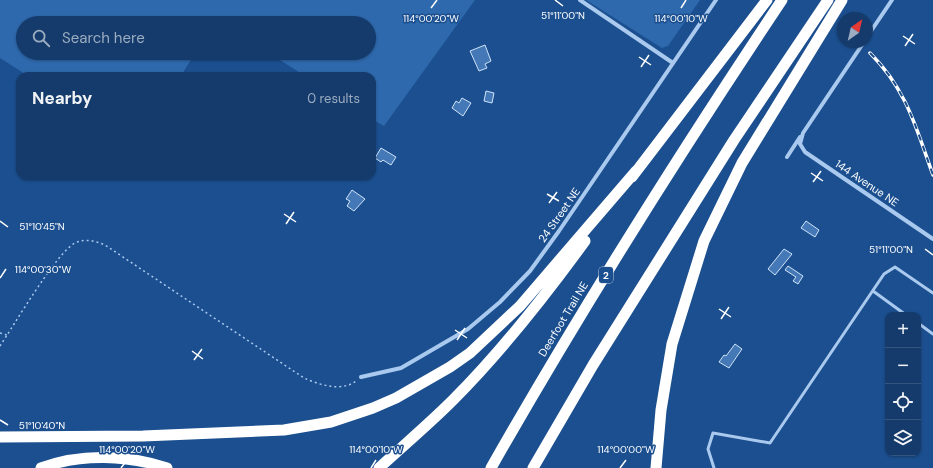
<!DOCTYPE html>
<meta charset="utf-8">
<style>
body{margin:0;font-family:"DM Sans",sans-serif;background:#214673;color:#f1f3f6}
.controls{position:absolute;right:12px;bottom:12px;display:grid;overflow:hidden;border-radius:8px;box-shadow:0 1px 3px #0004}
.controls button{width:36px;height:36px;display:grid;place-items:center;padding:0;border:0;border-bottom:1px solid #33557e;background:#143b6b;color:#f1f3f6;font:20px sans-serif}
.compass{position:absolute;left:837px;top:12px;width:36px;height:36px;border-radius:50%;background:#143b6b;box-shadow:0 1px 3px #0004;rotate:34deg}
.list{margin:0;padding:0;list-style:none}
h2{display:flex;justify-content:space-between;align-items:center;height:52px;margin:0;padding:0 16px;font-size:17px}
h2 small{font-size:13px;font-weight:400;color:#9dadc1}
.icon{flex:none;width:22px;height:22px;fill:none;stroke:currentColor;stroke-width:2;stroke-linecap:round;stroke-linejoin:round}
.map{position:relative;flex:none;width:933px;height:468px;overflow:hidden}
.search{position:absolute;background:#143b6b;box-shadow:0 1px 3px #0004;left:16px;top:16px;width:360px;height:44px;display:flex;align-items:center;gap:10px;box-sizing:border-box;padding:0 14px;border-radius:22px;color:#9dadc1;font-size:15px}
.panel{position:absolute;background:#143b6b;box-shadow:0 1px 3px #0004;left:16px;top:72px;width:360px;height:108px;border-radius:12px}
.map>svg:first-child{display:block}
</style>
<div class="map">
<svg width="933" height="468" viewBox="0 0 933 468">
<rect width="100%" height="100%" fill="#1b4f8f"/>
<path fill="#2e69ad" d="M0,0H475L384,126L372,119V76H305L269,53H369V23H222L216,19L213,23H23V53H195L181,76H28L0,58Z
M586,0H700L668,46L662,48Z"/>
<path fill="#4478b7" stroke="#cfe3fa" d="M485,45L491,61L485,64L487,68L479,71L470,51Z
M486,91L494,93L492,103L484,101Z
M462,98L471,103L463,116L452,108L456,101L459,103Z
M381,148L396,157L391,165L383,160L381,162L375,158Z
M352,190L365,199L354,211L347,206L350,201L346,199Z
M806,221L819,230L815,237L801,228Z
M784,249L792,254L775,275L768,269Z
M788,266L803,276L798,284L793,281L796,277L785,270Z
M735,344L742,349L729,368L719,362L724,355L726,356Z"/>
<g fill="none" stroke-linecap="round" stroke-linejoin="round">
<path stroke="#a9c9ee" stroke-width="1.5" stroke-dasharray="2 3" stroke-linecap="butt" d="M0,333L7,335
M0,346C14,325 57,252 75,243C85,238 95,241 105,245L304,378C320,385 341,392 356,381"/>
<path stroke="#a9c9ee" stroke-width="3" d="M873,291L906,315
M918,323L933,334
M714,468L708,449L713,433L770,443L884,274L895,267L933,293"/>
<path stroke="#a9c9ee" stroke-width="4" d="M580,0L673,63
M867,37L892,0
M864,42L803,133L800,144L805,152L933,239
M787,157L800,137
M361,377L401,368L468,329L500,302L530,271L559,231L716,0"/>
<path stroke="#fff" stroke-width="11" d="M632,177L767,0
M0,437L143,436L284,430L331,422L373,408L396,398L450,367L470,353L520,306L636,171
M41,468C81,453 128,455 167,468
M379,468C404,445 430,423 453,400C502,351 545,296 585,241
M491,468C582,308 680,153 782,0
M533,468L593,365L734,140L828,0
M656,468L661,410L672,344L704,241L742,163L842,0"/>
<g stroke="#fff" stroke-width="3.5">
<path id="rail" d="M870,53C907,90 916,128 933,175"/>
</g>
<use href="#rail" stroke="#1b4f8f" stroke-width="2" stroke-dasharray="6" stroke-linecap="butt"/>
</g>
<path fill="none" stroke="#fff" stroke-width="1.5" d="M555,0L563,6M431,8L437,0M681,8L686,0M903,36L915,44M905,46L913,34M639,57L651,65M641,67L649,55M811,173L823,181M813,182L821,171M547,194L559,201M549,203L557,192M284,214L296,222M0,221L8,227M286,224L294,212M925,249L933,255M0,278L6,269M719,309L731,317M721,319L729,307M455,330L467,338M457,340L465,328M192,351L203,359M194,360L202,349M0,420L8,425M121,468L127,460M371,468L376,460M620,468L626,460"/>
<g text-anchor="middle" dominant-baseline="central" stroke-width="3" stroke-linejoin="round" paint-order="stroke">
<rect fill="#1b4f8f" stroke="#bbcadd" stroke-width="1" x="599" y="267" width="14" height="16" rx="3"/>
<g font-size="10" font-weight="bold" fill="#fff">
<text x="606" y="275">2</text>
</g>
<g font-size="11" fill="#fff" stroke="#1b4f8f">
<text transform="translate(867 183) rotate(34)">144 Avenue NE</text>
<text transform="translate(559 215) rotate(-55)">24 Street NE</text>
<text transform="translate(563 319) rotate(-59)">Deerfoot Trail NE</text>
</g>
</g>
<g font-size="10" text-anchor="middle" fill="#fff" stroke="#1b4f8f" stroke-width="3" stroke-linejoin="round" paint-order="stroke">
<text x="563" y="19">51°11'00"N</text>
<text x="681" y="22">114°00'10"W</text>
<text x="431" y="22">114°00'20"W</text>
<text x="42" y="230">51°10'45"N</text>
<text x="891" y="253">51°11'00"N</text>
<text x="43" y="273">114°00'30"W</text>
<text x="42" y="429">51°10'40"N</text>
<text x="127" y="453">114°00'20"W</text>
<text x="376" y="453">114°00'10"W</text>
<text x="626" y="453">114°00'00"W</text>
</g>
</svg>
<div class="controls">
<button>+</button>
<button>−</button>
<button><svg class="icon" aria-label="locate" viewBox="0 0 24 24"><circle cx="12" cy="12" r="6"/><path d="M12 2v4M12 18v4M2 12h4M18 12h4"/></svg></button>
<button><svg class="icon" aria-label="layers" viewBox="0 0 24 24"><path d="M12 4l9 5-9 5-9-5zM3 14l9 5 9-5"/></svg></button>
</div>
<svg class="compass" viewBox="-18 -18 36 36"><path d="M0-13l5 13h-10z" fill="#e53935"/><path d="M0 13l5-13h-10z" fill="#9dadc1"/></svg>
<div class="search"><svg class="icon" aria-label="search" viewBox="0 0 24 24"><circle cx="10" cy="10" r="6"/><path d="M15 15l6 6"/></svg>Search here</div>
<section class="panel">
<h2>Nearby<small>0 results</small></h2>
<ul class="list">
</ul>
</section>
</div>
